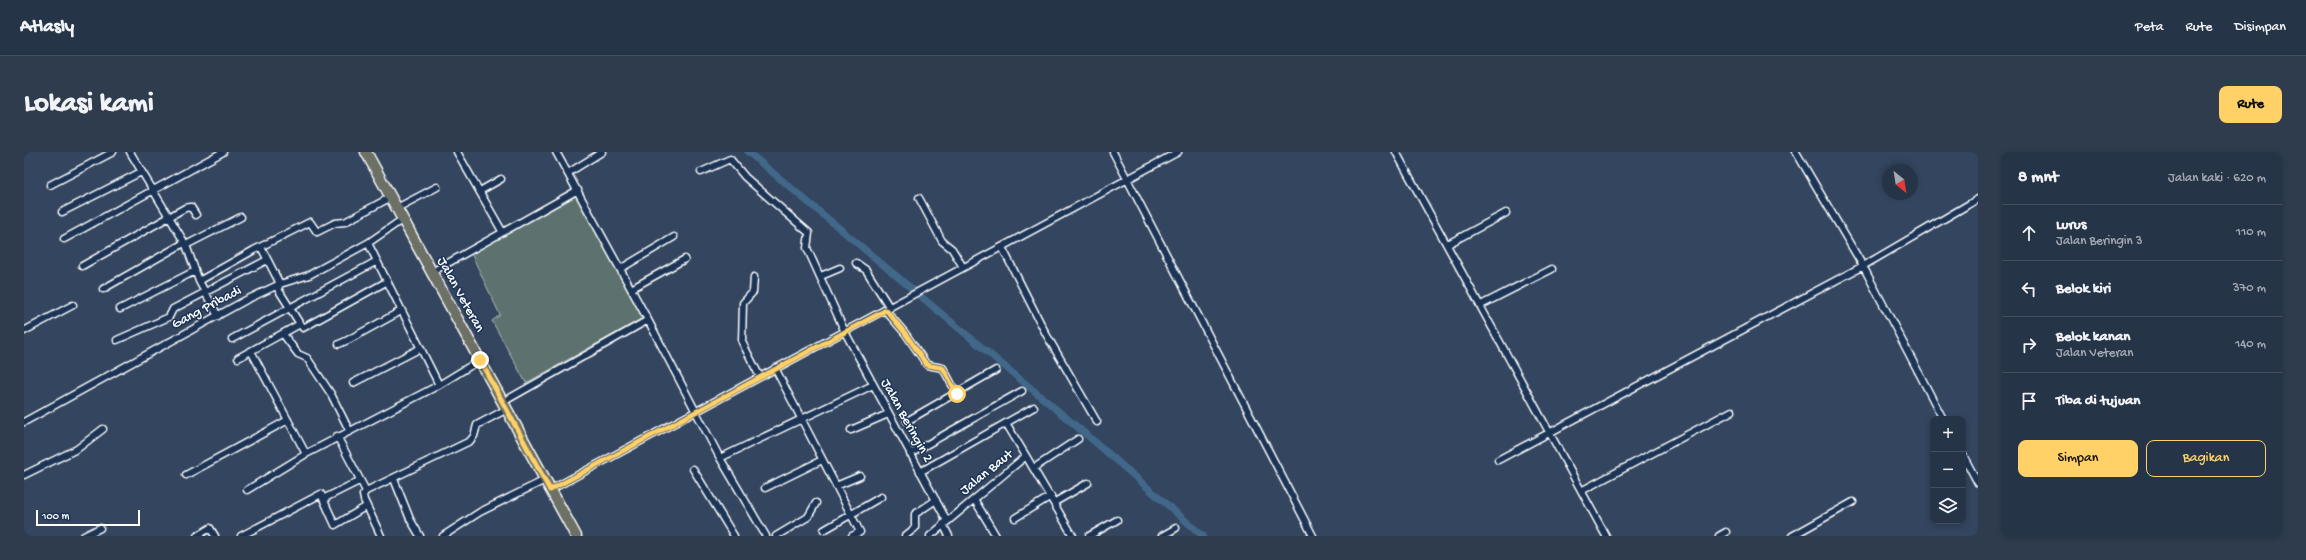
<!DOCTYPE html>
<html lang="id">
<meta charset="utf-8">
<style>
body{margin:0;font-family:"Gochi Hand",sans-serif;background:#2e3c4e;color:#f1f3f6}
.controls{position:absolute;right:12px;bottom:12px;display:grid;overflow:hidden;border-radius:8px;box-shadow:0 2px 6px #0003}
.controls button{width:36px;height:36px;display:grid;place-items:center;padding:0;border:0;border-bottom:1px solid #424f60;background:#263447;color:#f1f3f6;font:20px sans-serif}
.compass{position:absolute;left:1858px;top:12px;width:36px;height:36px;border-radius:50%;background:#263447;box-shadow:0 2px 6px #0003;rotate:150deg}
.scale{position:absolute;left:12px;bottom:10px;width:104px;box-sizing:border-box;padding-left:4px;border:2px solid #fff;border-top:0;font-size:11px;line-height:14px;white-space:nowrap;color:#fff;-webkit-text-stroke:3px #1d3557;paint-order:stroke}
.stop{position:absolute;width:12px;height:12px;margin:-9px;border:3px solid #ffd166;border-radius:50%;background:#fff}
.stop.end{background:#ffd166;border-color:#fff;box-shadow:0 1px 4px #0008}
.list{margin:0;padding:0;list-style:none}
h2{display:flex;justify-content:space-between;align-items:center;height:52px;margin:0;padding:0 16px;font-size:17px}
h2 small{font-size:13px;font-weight:400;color:#a4aab4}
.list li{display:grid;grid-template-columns:26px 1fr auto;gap:12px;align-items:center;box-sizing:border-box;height:56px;padding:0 16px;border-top:1px solid #424f60}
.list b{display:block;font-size:15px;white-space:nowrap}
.list p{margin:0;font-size:13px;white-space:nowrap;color:#a4aab4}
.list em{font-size:13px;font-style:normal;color:#a4aab4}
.actions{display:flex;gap:8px;padding:12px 16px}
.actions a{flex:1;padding:9px 0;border:1px solid #ffd166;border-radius:8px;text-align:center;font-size:14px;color:#ffd166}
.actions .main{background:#ffd166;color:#111}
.icon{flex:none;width:22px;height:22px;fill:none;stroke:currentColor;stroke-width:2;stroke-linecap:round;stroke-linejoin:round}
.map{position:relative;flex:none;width:1954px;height:384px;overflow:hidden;border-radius:8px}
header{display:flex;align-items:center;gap:24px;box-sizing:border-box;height:56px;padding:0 20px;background:#263447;border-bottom:1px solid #424f60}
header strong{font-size:19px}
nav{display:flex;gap:22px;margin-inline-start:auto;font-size:14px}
.intro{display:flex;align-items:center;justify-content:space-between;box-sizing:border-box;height:96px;padding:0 24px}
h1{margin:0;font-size:28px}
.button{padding:10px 18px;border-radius:8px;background:#ffd166;color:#111;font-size:14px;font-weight:700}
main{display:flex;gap:24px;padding:0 24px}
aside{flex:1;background:#263447;border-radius:8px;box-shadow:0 2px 6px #0003}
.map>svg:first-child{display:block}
</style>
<header>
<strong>Atlasly</strong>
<nav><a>Peta</a><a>Rute</a><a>Disimpan</a></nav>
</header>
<div class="intro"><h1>Lokasi kami</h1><a class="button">Rute</a></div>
<main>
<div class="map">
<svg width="1954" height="384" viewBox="0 0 1954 384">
<rect width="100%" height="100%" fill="#33455f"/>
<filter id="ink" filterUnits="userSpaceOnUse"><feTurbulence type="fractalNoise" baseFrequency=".025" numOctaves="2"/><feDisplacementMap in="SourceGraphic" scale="8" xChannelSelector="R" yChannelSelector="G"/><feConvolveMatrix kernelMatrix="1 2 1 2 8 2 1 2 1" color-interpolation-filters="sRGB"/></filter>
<g filter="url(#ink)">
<path fill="#5d726e" stroke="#aeb8b6" d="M552,42L619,166L502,231L468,169L476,163L447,101Z"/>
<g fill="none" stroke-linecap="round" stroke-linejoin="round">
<path stroke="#426789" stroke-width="7" d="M724,0L1070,289L1179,384"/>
<g stroke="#fff" stroke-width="9">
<path id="street" d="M106,0L162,93L175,129L194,164
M433,0L478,79
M532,0L624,168L696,306L742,384
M1089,0L1289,384
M1372,0L1582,384
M1772,0L1839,114L1919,267
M677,20L706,7L721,25L785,81L783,96L821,180L923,369
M544,21L578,0
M26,33L89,0
M456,39L477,27
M895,46L918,89L928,97L939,115
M373,56L413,35
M38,60L117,20
M40,87L199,0
M344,91L415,233
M1424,92L1482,61
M162,93L217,65
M237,95L256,132L254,137L276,172
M978,95L1022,182L1073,270
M832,111L842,118L866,156
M58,114L161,56L167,55L172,63
M596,117L650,85
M408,120L554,38
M797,124L816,116
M730,125L729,140L719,151L718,190L736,225
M175,129L230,98L286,70L293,80L311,71L321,70L367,45
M79,137L160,91
M607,137L661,107
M1457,153L1528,117
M96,157L171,119
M862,159L881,181L903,213L919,216L933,242
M0,179L49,153
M259,182L274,202L283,206L307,242L325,278
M208,187L353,109
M93,188L145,165L149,157L243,108
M315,192L324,188L377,159
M227,199L282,302L415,233L456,208
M214,206L276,172L279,176L362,130
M751,216L836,380L828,384
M329,231L397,196
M479,250L624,168
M883,269L972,218
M0,270L222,148L256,132L285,123L344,91L379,67
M982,271L1002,304
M827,278L864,262
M313,284L342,339
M886,302L998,239
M1939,303L1954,331
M696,306L849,233
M1474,308L1839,114L1954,47
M1010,316L1054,287
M669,317L710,384
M896,320L1010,255
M0,323L53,297L79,277
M162,323L264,268
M370,327L386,367L396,384
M812,334L836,324
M741,336L798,308
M223,338L282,302
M526,338L1154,0
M1559,338L1708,259
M299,347L335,329
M950,347L972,384
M1031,350L1064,331
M991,366L1027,344
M919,372L925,384
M800,378L857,345
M60,384L76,376
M173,384L186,376L191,384
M217,384L297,342L311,373L343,354
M357,384L340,348L339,343L342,339L446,289L450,284L453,273L483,257
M419,384L456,360L521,328
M752,384L784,365L792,351
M881,384L891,376V362L912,348
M906,384L1002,304L1049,384
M1065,384L1093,368
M1138,384L1152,376
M1695,384L1702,380
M1768,384L1829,350"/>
</g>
<g stroke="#fff" stroke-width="13">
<path id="primary" d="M342,0L552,384"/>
</g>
<use href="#street" stroke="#1d3557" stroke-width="6"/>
<use href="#primary" stroke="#6c7065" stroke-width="10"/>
</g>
</g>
<g fill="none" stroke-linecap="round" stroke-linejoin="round" filter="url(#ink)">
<path stroke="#ffd166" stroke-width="5" d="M456,208L526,338L862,158L881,181L903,213L919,216L933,242"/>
</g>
<g text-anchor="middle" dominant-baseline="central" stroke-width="3" stroke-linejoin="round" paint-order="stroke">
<g font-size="14" fill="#fff" stroke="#1d3557">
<text transform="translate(436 143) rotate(61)">Jalan Veteran</text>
<text transform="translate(183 156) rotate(-28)">Gang Pribadi</text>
<text transform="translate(882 269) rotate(61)">Jalan Beringin 2</text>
<text transform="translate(963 321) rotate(-39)">Jalan Baut</text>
</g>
</g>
</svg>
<div class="controls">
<button>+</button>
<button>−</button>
<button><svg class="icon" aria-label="layers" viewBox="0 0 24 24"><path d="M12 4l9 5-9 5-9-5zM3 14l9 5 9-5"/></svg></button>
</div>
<svg class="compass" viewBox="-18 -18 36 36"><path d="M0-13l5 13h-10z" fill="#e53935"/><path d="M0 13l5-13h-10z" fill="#a4aab4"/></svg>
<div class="scale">100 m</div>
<div class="stop" style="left:933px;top:242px"></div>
<div class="stop end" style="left:456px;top:208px"></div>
</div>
<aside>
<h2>8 mnt<small>Jalan kaki · 620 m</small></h2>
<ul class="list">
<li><svg class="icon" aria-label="ahead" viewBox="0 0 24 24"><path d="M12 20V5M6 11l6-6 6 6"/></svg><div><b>Lurus</b><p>Jalan Beringin 3</p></div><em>110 m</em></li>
<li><svg class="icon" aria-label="left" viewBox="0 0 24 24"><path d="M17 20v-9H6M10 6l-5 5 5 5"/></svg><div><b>Belok kiri</b></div><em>370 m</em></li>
<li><svg class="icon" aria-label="right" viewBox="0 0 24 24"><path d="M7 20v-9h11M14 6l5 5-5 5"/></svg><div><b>Belok kanan</b><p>Jalan Veteran</p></div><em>140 m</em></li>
<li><svg class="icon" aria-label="arrive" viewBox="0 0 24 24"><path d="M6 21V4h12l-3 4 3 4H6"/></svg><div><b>Tiba di tujuan</b></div></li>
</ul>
<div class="actions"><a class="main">Simpan</a><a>Bagikan</a></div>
</aside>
</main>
